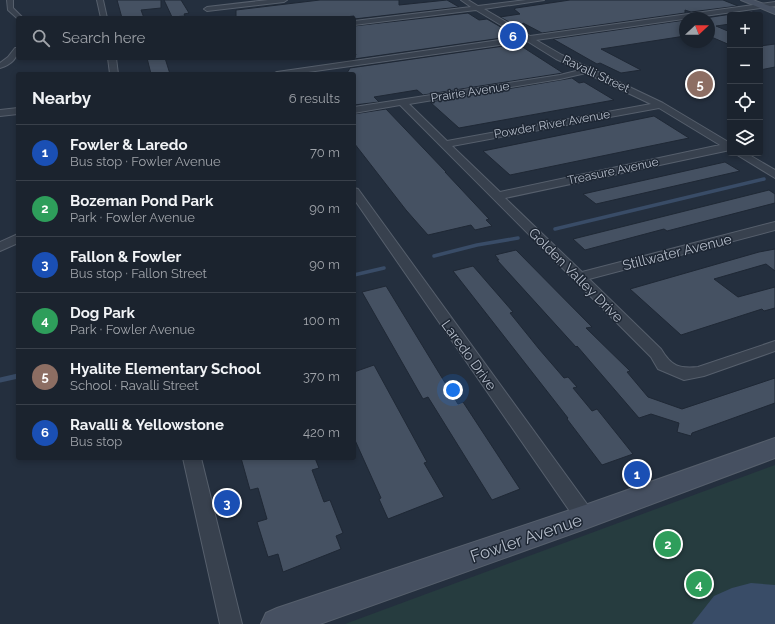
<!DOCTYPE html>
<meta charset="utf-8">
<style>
body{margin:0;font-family:Raleway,sans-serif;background:#242b36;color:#f1f3f6}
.controls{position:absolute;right:12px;top:12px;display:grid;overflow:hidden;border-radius:4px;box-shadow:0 2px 6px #0003}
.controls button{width:36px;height:36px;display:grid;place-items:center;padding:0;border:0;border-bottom:1px solid #39404a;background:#1b232e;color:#f1f3f6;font:20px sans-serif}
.compass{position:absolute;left:679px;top:12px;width:36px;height:36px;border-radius:50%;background:#1b232e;box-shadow:0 2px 6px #0003;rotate:68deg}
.you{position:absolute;left:453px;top:390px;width:14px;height:14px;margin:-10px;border:3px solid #fff;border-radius:50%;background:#1a73e8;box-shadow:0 0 0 6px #1a73e833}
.badge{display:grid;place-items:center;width:26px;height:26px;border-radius:50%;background:#8c9099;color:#fff;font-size:13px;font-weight:700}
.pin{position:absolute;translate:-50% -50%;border:2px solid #fff;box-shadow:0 1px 4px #0006}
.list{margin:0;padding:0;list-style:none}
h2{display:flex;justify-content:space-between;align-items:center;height:52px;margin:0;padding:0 16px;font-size:17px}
h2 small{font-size:13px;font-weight:400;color:#a0a4aa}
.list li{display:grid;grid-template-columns:26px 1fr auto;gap:12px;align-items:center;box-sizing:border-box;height:56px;padding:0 16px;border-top:1px solid #39404a}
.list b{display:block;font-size:15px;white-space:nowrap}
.list p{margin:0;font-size:13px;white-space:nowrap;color:#a0a4aa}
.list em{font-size:13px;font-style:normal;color:#a0a4aa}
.icon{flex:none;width:22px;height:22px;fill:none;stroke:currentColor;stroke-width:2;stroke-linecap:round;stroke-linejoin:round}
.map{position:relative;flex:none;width:775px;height:624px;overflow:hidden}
.search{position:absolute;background:#1b232e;box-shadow:0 2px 6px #0003;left:16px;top:16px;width:340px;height:44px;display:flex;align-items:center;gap:10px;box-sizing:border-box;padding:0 14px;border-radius:4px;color:#a0a4aa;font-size:15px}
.panel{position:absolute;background:#1b232e;box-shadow:0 2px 6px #0003;left:16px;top:72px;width:340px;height:388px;border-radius:4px}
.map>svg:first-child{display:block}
</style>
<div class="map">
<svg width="775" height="624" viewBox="0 0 775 624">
<rect width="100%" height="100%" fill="#242f3e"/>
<path fill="#263c3f" d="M775,465V624H345Z"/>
<path fill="#394c67" d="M751,583L775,585V624H692L714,596L732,588Z"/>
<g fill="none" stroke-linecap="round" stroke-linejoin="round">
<path stroke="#394c67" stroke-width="3.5" d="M555,229L764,179
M434,256L477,245L518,238
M354,275L384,268"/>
<path stroke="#394c67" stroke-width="5" d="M0,380L18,376"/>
</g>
<path fill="#455162" stroke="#1f2835" d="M117,0H161V8L141,10L144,18H122Z
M164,0H181L189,13L184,14L185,16L172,17Z
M320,0H399V5L447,0L459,7L354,19V16L336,18H236V10Z
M570,0H723L738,6L691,12L685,10V13L542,33L523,23L520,28L500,17L520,14L514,9L516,8Z
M752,11L760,15H730V24L716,26L730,32V45L709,36V18H705Z
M468,13L479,20L487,19L516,36L354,59L356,54H354V26Z
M685,20V36L601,49L641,70L621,73L600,63L597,64L553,39Z
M518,44L563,73L423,95L417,90L374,97L379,102L354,105V74L347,73L350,68Z
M775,44V67L760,70V46Z
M147,58H165L170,74H151Z
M572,78L579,83L584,82L614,100L459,128L430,102Z
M386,109L446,172H445L489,219L486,220L492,226L475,230L471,225L428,235L406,210L354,143V114Z
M654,116L689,138L510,175L483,151Z
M725,162L740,171L596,204L583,194Z
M769,190L775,194V203L667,231L664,229L585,250L573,239Z
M775,249V271L766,264L714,279L738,297L775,287V308L764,311L762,309L681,335L630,289L759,252Z
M516,250L592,327L586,328L630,371L627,372L648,397L682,409L775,378V403L692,433L691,436L677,432L679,423L651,414L639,418L577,346L576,347L497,260H499L495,255Z
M473,266L513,312L510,313L539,349L564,378L568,377L577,387L573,388L592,411L597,409L633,454L602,465L567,419L568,418L453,271Z
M386,286L458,404L463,402L520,489L492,500L428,397L423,399L362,292Z
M374,365L427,462L424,463L444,497L388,519L379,499L381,498L354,438V372Z
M241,458H315L319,468L312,470L324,502L330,500L343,533L336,536L341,549L283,572L278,554L268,557L257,522L267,519L258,488L250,490Z"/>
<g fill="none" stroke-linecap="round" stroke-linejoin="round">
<g stroke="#565f6c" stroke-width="2">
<path id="street" d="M7,0H13V8L23,18L18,19L8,10Z
M97,0H103L107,18H101Z
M268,0H287L284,2L207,11L204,9L207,7Z
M461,0H468L478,6L526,0H544L484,9L530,36L775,2V6L536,40L562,55L663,103L730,143V150L505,198L582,272L775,222V230L589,279L661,349C671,366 679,369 698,367L775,341V351L704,376L684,380L658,369L651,357L400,105L354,113V107L560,75L580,70L556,59L527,41L294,74H273L277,72L521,37L476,10L354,25V21L471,7ZM586,73L651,104L447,141L409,104L560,79ZM659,108L720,145L500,192L452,146Z
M15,48H18C18,59 10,65 0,68V63L8,57Z
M108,58H116L118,74H110Z
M18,108V114L0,116V110Z
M734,153H746L775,170V178Z
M354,188L358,189L592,511L595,517L592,523L585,526L578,523L354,199Z
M18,234V243L0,251V242Z
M183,458H201L242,624H220Z"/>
</g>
<g stroke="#565f6c" stroke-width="2">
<path id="secondary" d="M741,0H753L775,8V14Z
M775,438V458L585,529L320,624H261L266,613L277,608L585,505Z"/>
</g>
<use href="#street" fill="#38414e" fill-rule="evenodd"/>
<use href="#secondary" fill="#465061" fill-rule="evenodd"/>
</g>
<g text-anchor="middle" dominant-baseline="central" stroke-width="3" stroke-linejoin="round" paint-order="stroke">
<g font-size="12" fill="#b4bcc9" stroke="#1d2633">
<text transform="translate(596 74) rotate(25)">Ravalli Street</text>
<text transform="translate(470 92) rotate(-9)">Prairie Avenue</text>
<text transform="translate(552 124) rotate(-10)">Powder River Avenue</text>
<text transform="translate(613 171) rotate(-12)">Treasure Avenue</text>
</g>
<g font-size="14" fill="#b4bcc9" stroke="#1d2633">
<text transform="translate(677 252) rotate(-14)">Stillwater Avenue</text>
<text transform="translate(576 275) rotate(45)">Golden Valley Drive</text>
<text transform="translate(469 355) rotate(54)">Laredo Drive</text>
</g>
<g font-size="17" fill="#b4bcc9" stroke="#1d2633">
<text transform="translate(526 538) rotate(-19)">Fowler Avenue</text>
</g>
</g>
</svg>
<div class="controls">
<button>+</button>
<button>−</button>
<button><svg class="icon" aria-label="locate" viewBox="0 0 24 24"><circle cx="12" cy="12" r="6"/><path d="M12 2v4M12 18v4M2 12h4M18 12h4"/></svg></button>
<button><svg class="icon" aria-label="layers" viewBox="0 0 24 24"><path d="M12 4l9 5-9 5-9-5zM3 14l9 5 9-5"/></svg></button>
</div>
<svg class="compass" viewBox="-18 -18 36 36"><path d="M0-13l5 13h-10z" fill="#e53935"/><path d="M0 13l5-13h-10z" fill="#a0a4aa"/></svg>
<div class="you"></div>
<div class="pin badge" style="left:637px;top:474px;background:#1a4fb4">1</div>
<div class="pin badge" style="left:668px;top:544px;background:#2e9e5b">2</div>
<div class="pin badge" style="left:227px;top:503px;background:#1a4fb4">3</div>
<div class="pin badge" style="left:699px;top:584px;background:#2e9e5b">4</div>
<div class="pin badge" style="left:700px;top:84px;background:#8d6e63">5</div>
<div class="pin badge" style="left:513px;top:36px;background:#1a4fb4">6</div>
<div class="search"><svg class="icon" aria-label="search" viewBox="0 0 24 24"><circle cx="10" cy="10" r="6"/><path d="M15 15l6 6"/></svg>Search here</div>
<section class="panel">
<h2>Nearby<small>6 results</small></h2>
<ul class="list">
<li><span class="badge" style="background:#1a4fb4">1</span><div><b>Fowler &amp; Laredo</b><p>Bus stop · Fowler Avenue</p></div><em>70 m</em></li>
<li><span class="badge" style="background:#2e9e5b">2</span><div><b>Bozeman Pond Park</b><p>Park · Fowler Avenue</p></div><em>90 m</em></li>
<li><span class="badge" style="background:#1a4fb4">3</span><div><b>Fallon &amp; Fowler</b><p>Bus stop · Fallon Street</p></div><em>90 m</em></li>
<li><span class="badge" style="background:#2e9e5b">4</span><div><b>Dog Park</b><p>Park · Fowler Avenue</p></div><em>100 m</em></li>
<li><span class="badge" style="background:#8d6e63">5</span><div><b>Hyalite Elementary School</b><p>School · Ravalli Street</p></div><em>370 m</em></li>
<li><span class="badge" style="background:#1a4fb4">6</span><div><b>Ravalli &amp; Yellowstone</b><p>Bus stop</p></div><em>420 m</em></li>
</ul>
</section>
</div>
